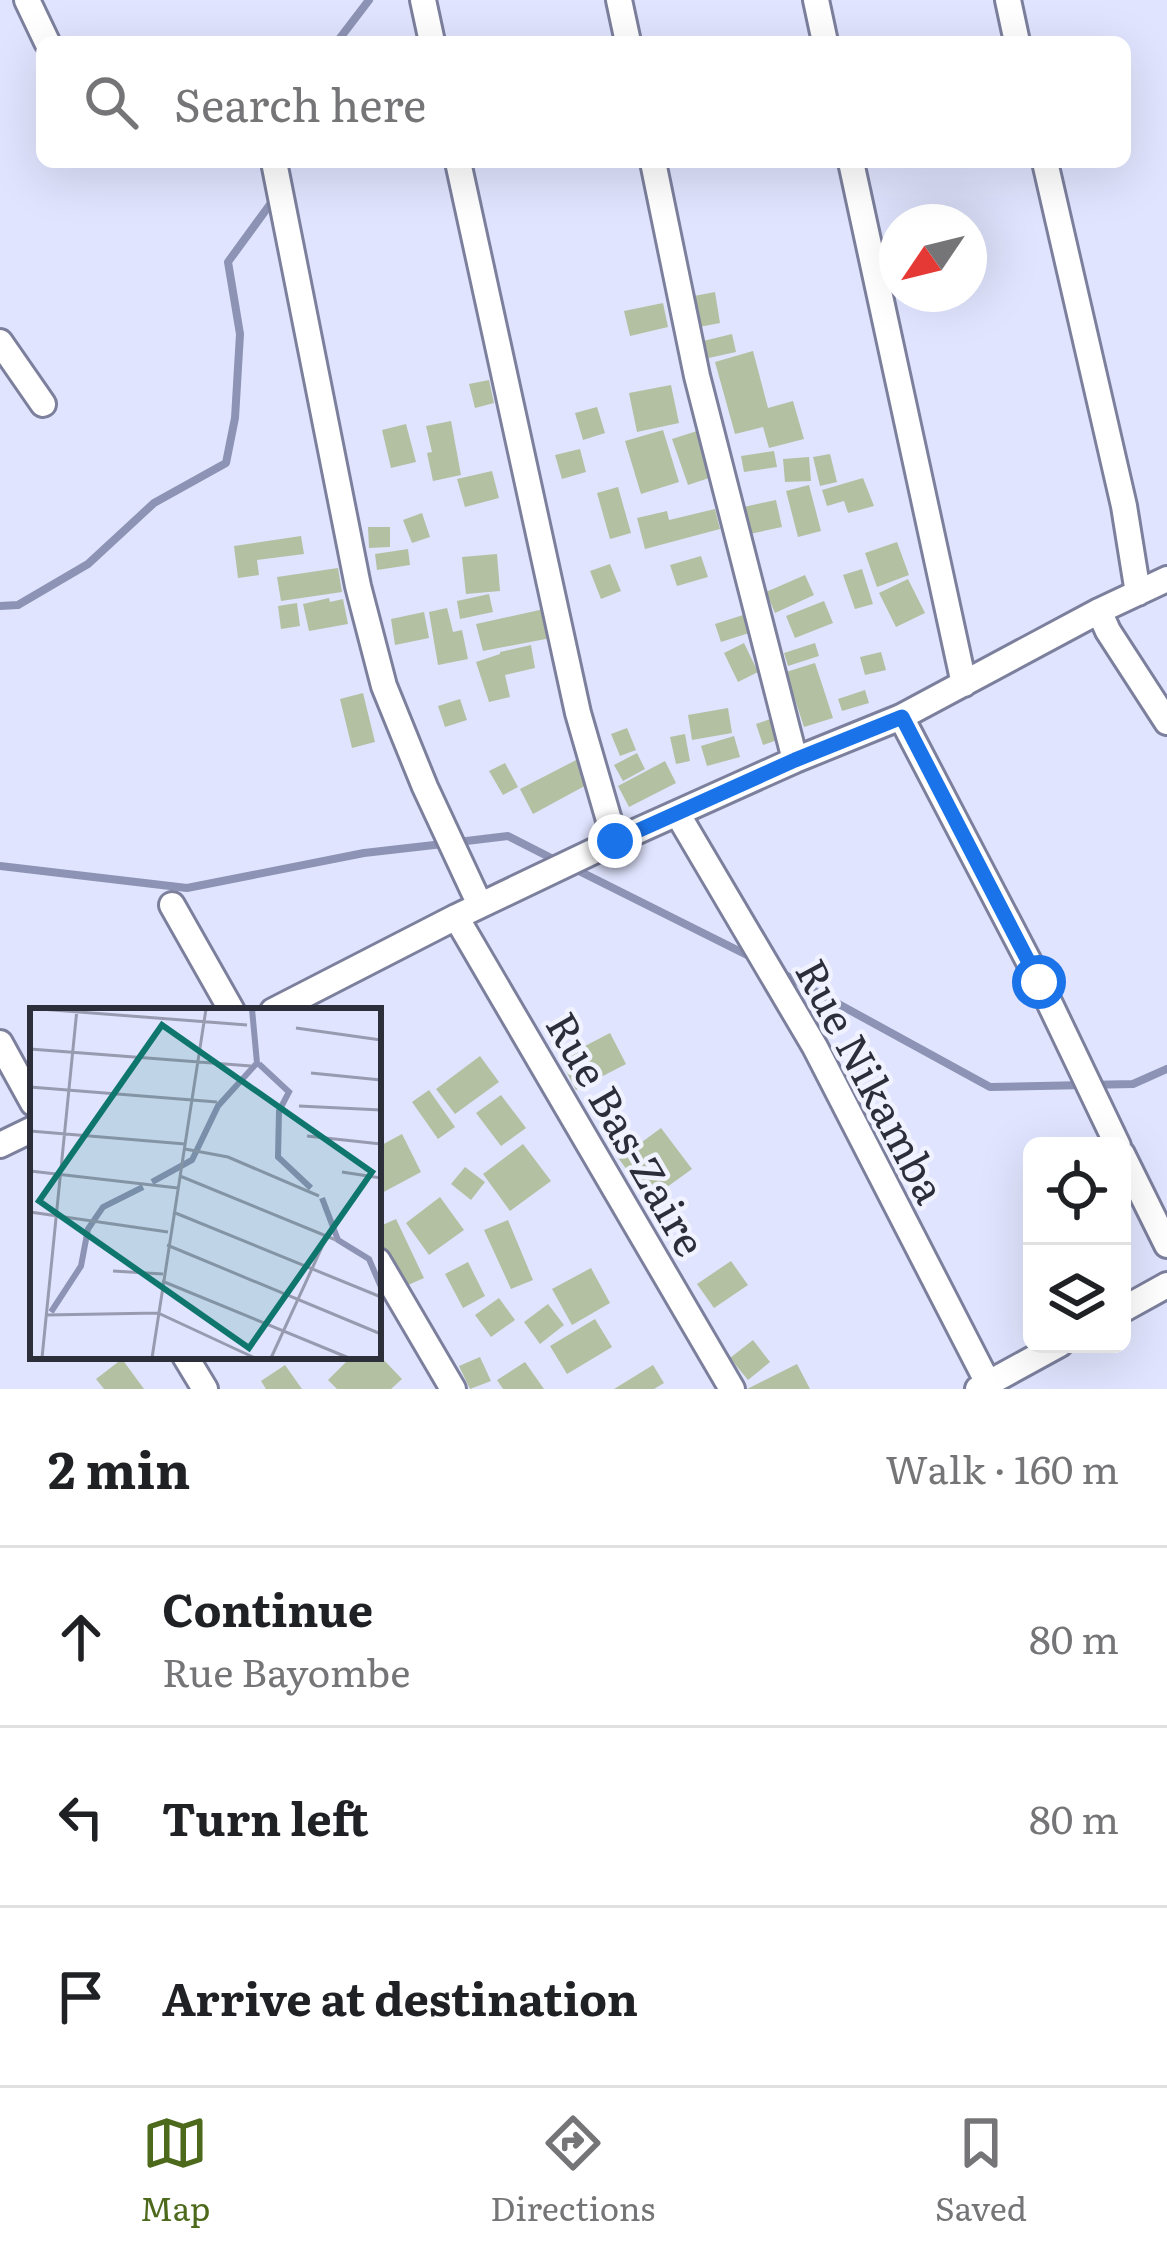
<!DOCTYPE html>
<meta charset="utf-8">
<style>
body{margin:0;font-family:Literata,serif;background:#f2f2f2;color:#202124}
.controls{position:absolute;right:36px;bottom:36px;display:grid;overflow:hidden;border-radius:18px;box-shadow:0 12px 48px #0002}
.controls button{width:108px;height:108px;display:grid;place-items:center;padding:0;border:0;border-bottom:3px solid #e0e0e0;background:#fff;color:#202124;font:60px sans-serif}
.compass{position:absolute;left:879px;top:204px;width:108px;height:108px;border-radius:50%;background:#fff;box-shadow:0 12px 48px #0002;rotate:235deg}
.stop{position:absolute;width:36px;height:36px;margin:-27px;border:9px solid #1a73e8;border-radius:50%;background:#fff}
.stop.end{background:#1a73e8;border-color:#fff;box-shadow:0 3px 12px #0008}
.list{margin:0;padding:0;list-style:none}
h2{display:flex;justify-content:space-between;align-items:center;height:156px;margin:0;padding:0 48px;font-size:51px}
h2 small{font-size:39px;font-weight:400;color:#757577}
.list li{display:grid;grid-template-columns:78px 1fr auto;gap:36px;align-items:center;box-sizing:border-box;height:180px;padding:0 48px;border-top:3px solid #e0e0e0}
.list b{display:block;font-size:45px;white-space:nowrap}
.list p{margin:0;font-size:39px;white-space:nowrap;color:#757577}
.list em{font-size:39px;font-style:normal;color:#757577}
.icon{flex:none;width:66px;height:66px;fill:none;stroke:currentColor;stroke-width:2;stroke-linecap:round;stroke-linejoin:round}
.map{position:relative;flex:none;width:1167px;height:1389px;overflow:hidden}
.search{position:absolute;background:#fff;box-shadow:0 12px 48px #0002;left:36px;right:36px;top:36px;height:132px;display:flex;align-items:center;gap:30px;box-sizing:border-box;padding:0 42px;border-radius:18px;color:#757577;font-size:45px}
.sheet{height:696px;background:#fff}
nav{display:flex;justify-content:space-around;align-items:center;box-sizing:border-box;height:168px;border-top:3px solid #e0e0e0;background:#fff;font-size:33px;color:#757577}
nav a{display:grid;justify-items:center;gap:6px}
nav .on{color:#4d691c}
.map>svg:first-child{display:block}
</style>
<div class="map">
<svg width="1167" height="1389" viewBox="0 0 1167 1389">
<rect width="100%" height="100%" fill="#e0e4fe"/>
<g fill="none" stroke-linecap="round" stroke-linejoin="round">
<path stroke="#8d93b4" stroke-width="8" d="M337,42L369,0
M0,606L18,605L88,564L154,503L226,463L235,418L240,334L228,262L274,199
M458,842L508,836L557,861
M0,866L187,888L364,853L443,844
M571,867L751,957
M780,972L990,1087L1133,1084L1167,1069"/>
</g>
<path fill="#b3c0a2" d="M715,292L720,323L699,327L694,296Z
M663,303L668,327L630,336L624,311Z
M732,334L736,352L704,359L699,342Z
M753,351L768,408L793,401L804,439L769,448L763,427L735,434L715,362Z
M489,380L494,403L475,408L469,384Z
M671,385L679,423L637,432L629,393Z
M597,407L605,433L583,440L575,413Z
M451,421L461,475L433,481L427,453L432,452L426,426Z
M406,424L416,462L391,468L382,430Z
M663,430L679,482L641,494L625,441Z
M697,431L712,477L688,485L672,439Z
M580,449L586,472L562,479L555,455Z
M774,451L777,467L744,472L741,456Z
M830,454L837,482L820,486L813,457Z
M809,457L811,481L785,482L783,459Z
M492,471L499,498L465,507L457,479Z
M863,478L874,506L848,513L844,501L827,506L822,490Z
M809,485L821,531L798,537L786,491Z
M618,487L631,533L610,539L597,493Z
M776,500L782,527L745,535L739,508Z
M715,509L720,529L645,549L637,518L667,511L669,520Z
M422,513L430,537L412,543L403,520Z
M368,527H390V547L369,548Z
M301,536L304,554L257,560L259,575L238,578L234,546Z
M897,542L909,575L877,587L865,553Z
M408,549L410,565L377,570L375,554Z
M497,554L500,591L466,594L462,557Z
M701,556L708,577L677,586L670,565Z
M610,564L621,591L601,599L590,571Z
M338,568L342,592L281,601L277,577Z
M862,569L873,604L855,609L843,575Z
M805,575L814,595L775,613L766,592Z
M908,579L925,613L896,627L879,593Z
M489,594L493,612L460,619L457,601Z
M329,598L330,602L343,599L348,624L309,631L303,604Z
M824,601L833,623L795,638L786,616Z
M297,603L300,626L281,629L278,606Z
M447,608L453,632L462,630L468,659L438,665L429,612Z
M544,609L551,638L483,651L476,624Z
M424,612L429,638L395,645L391,619Z
M743,615L749,633L721,642L715,624Z
M744,643L758,672L738,682L724,653Z
M815,643L819,656L788,666L784,653Z
M531,645L535,668L505,675L510,697L489,702L476,662L500,654V652Z
M881,652L886,670L865,675L860,657Z
M815,663L833,718L804,727L786,672Z
M865,690L869,703L842,711L838,699Z
M363,693L375,742L352,748L340,699Z
M460,699L467,720L445,727L438,706Z
M728,708L732,733L692,740L688,715Z
M776,717L783,738L763,745L756,724Z
M627,728L636,750L620,756L611,734Z
M685,734L690,761L676,764L670,737Z
M734,736L740,757L707,766L701,746Z
M637,753L645,769L623,781L614,765Z
M580,758L592,782L533,814L520,789Z
M665,761L676,783L629,807L618,786Z
M505,763L518,787L503,795L489,771Z
M610,1033L626,1064L576,1090L560,1059Z
M480,1056L499,1082L455,1114L436,1089Z
M429,1090L455,1127L438,1139L412,1102Z
M501,1095L526,1128L501,1146L476,1113Z
M661,1128L692,1169L649,1200L619,1159Z
M402,1134L421,1172L378,1195V1147Z
M523,1144L551,1181L510,1211L483,1174Z
M465,1167L485,1182L471,1200L451,1184Z
M440,1197L464,1230L429,1255L406,1223Z
M396,1219L424,1278L399,1289L378,1243V1227Z
M508,1220L533,1280L511,1289L484,1230Z
M731,1261L748,1285L714,1308L697,1284Z
M468,1262L485,1296L463,1308L445,1274Z
M591,1268L610,1303L572,1325L552,1289Z
M499,1298L515,1320L491,1337L475,1315Z
M548,1304L564,1325L540,1344L524,1322Z
M595,1319L612,1347L567,1374L550,1346Z
M753,1340L770,1362L748,1380L730,1358Z
M352,1356H380L402,1379L391,1389H337L328,1380Z
M480,1357L491,1381L470,1389L459,1366Z
M122,1359L144,1389H104L96,1379Z
M525,1362L544,1389H503L497,1380Z
M797,1364L810,1389H747Z
M285,1365L302,1389H266L261,1381Z
M653,1365L664,1383L654,1389H614Z"/>
<g fill="none" stroke-linecap="round" stroke-linejoin="round">
<g stroke="#7c809d" stroke-width="30">
<path id="street" d="M27,0L47,42
M423,0L432,42
M619,0L628,42
M816,0L825,42
M1008,0L1017,42
M274,162L358,586L384,686L425,787L480,905
M458,162L578,713L615,841
M653,162L697,376L795,760
M851,162L964,684
M1045,162L1124,506L1138,593
M0,342L43,404
M1099,611L1108,631L1167,722
M901,717L1039,981L1118,1146
M677,813L815,1047L991,1389
M172,905L232,1011
M456,917L732,1389
M273,1011L456,917L615,841L795,760L901,717L1099,611L1167,579
M0,1043L33,1103
M0,1145L33,1129
M1122,1154L1167,1245
M378,1261L453,1389
M1122,1310L1167,1285
M185,1356L205,1389
M978,1389L1060,1344"/>
</g>
<use href="#street" stroke="#fff" stroke-width="24"/>
</g>
<g fill="none" stroke-linecap="round" stroke-linejoin="round">
<path stroke="#1a73e8" stroke-width="15" d="M615,841L795,760L902,717L1039,982"/>
</g>
<g text-anchor="middle" dominant-baseline="central" stroke-width="9" stroke-linejoin="round" paint-order="stroke">
<g font-size="42" fill="#2c2e3a" stroke="#f0f2ff">
<text transform="translate(873 1080) rotate(62)">Rue Nikamba</text>
<text transform="translate(628 1133) rotate(60)">Rue Bas-Zaire</text>
</g>
</g>
<g transform="translate(30 1008)">
<rect width="351" height="351" fill="#e0e4fe"/>
<path fill="none" stroke="#8d93b4" stroke-width="6" d="M229,56L259,84L249,103L248,149L281,180M122,174L162,152L188,98L227,55L222,1M292,190L308,232L339,251L351,279M21,304L51,258L58,221L73,199L113,179"/>
<path fill="none" stroke="#989bb0" stroke-width="3" d="M10,1L217,17M266,20L351,32M0,41L221,58M281,65L351,72M0,79L187,94M269,98L351,102M0,123L155,136M277,128L351,136M155,141L198,149L289,188M0,163L148,180M312,164L351,170M150,168L306,232M0,204L138,224M143,204L351,289M137,237L351,326M83,263L133,266M132,273L319,350M16,307L128,305L225,350M12,350L47,1M12,350H132M122,350L176,1M241,350L297,228"/>
<path fill="#0f766e" fill-opacity="0.15" stroke="#0f766e" stroke-width="6" d="M132,17L342,164L219,340L9,193Z"/>
<rect width="351" height="351" fill="none" stroke="#2c2e3a" stroke-width="6"/>
</g>
</svg>
<div class="controls">
<button><svg class="icon" aria-label="locate" viewBox="0 0 24 24"><circle cx="12" cy="12" r="6"/><path d="M12 2v4M12 18v4M2 12h4M18 12h4"/></svg></button>
<button><svg class="icon" aria-label="layers" viewBox="0 0 24 24"><path d="M12 4l9 5-9 5-9-5zM3 14l9 5 9-5"/></svg></button>
</div>
<svg class="compass" viewBox="-18 -18 36 36"><path d="M0-13l5 13h-10z" fill="#e53935"/><path d="M0 13l5-13h-10z" fill="#757577"/></svg>
<div class="stop" style="left:1039px;top:982px"></div>
<div class="stop end" style="left:615px;top:841px"></div>
<div class="search"><svg class="icon" aria-label="search" viewBox="0 0 24 24"><circle cx="10" cy="10" r="6"/><path d="M15 15l6 6"/></svg>Search here</div>
</div>
<section class="sheet">
<h2>2 min<small>Walk · 160 m</small></h2>
<ul class="list">
<li><svg class="icon" aria-label="ahead" viewBox="0 0 24 24"><path d="M12 20V5M6 11l6-6 6 6"/></svg><div><b>Continue</b><p>Rue Bayombe</p></div><em>80 m</em></li>
<li><svg class="icon" aria-label="left" viewBox="0 0 24 24"><path d="M17 20v-9H6M10 6l-5 5 5 5"/></svg><div><b>Turn left</b></div><em>80 m</em></li>
<li><svg class="icon" aria-label="arrive" viewBox="0 0 24 24"><path d="M6 21V4h12l-3 4 3 4H6"/></svg><div><b>Arrive at destination</b></div></li>
</ul>
</section>
<nav>
<a class="on"><svg class="icon" aria-label="map" viewBox="0 0 24 24"><path d="M3 6l6-2 6 2 6-2v14l-6 2-6-2-6 2zM9 4v14M15 6v14"/></svg>Map</a>
<a><svg class="icon" aria-label="directions" viewBox="0 0 24 24"><path d="M12 3l9 9-9 9-9-9zM9 14v-3h6M13 9l2 2-2 2"/></svg>Directions</a>
<a><svg class="icon" aria-label="saved" viewBox="0 0 24 24"><path d="M7 4h10v16l-5-4-5 4z"/></svg>Saved</a>
</nav>
